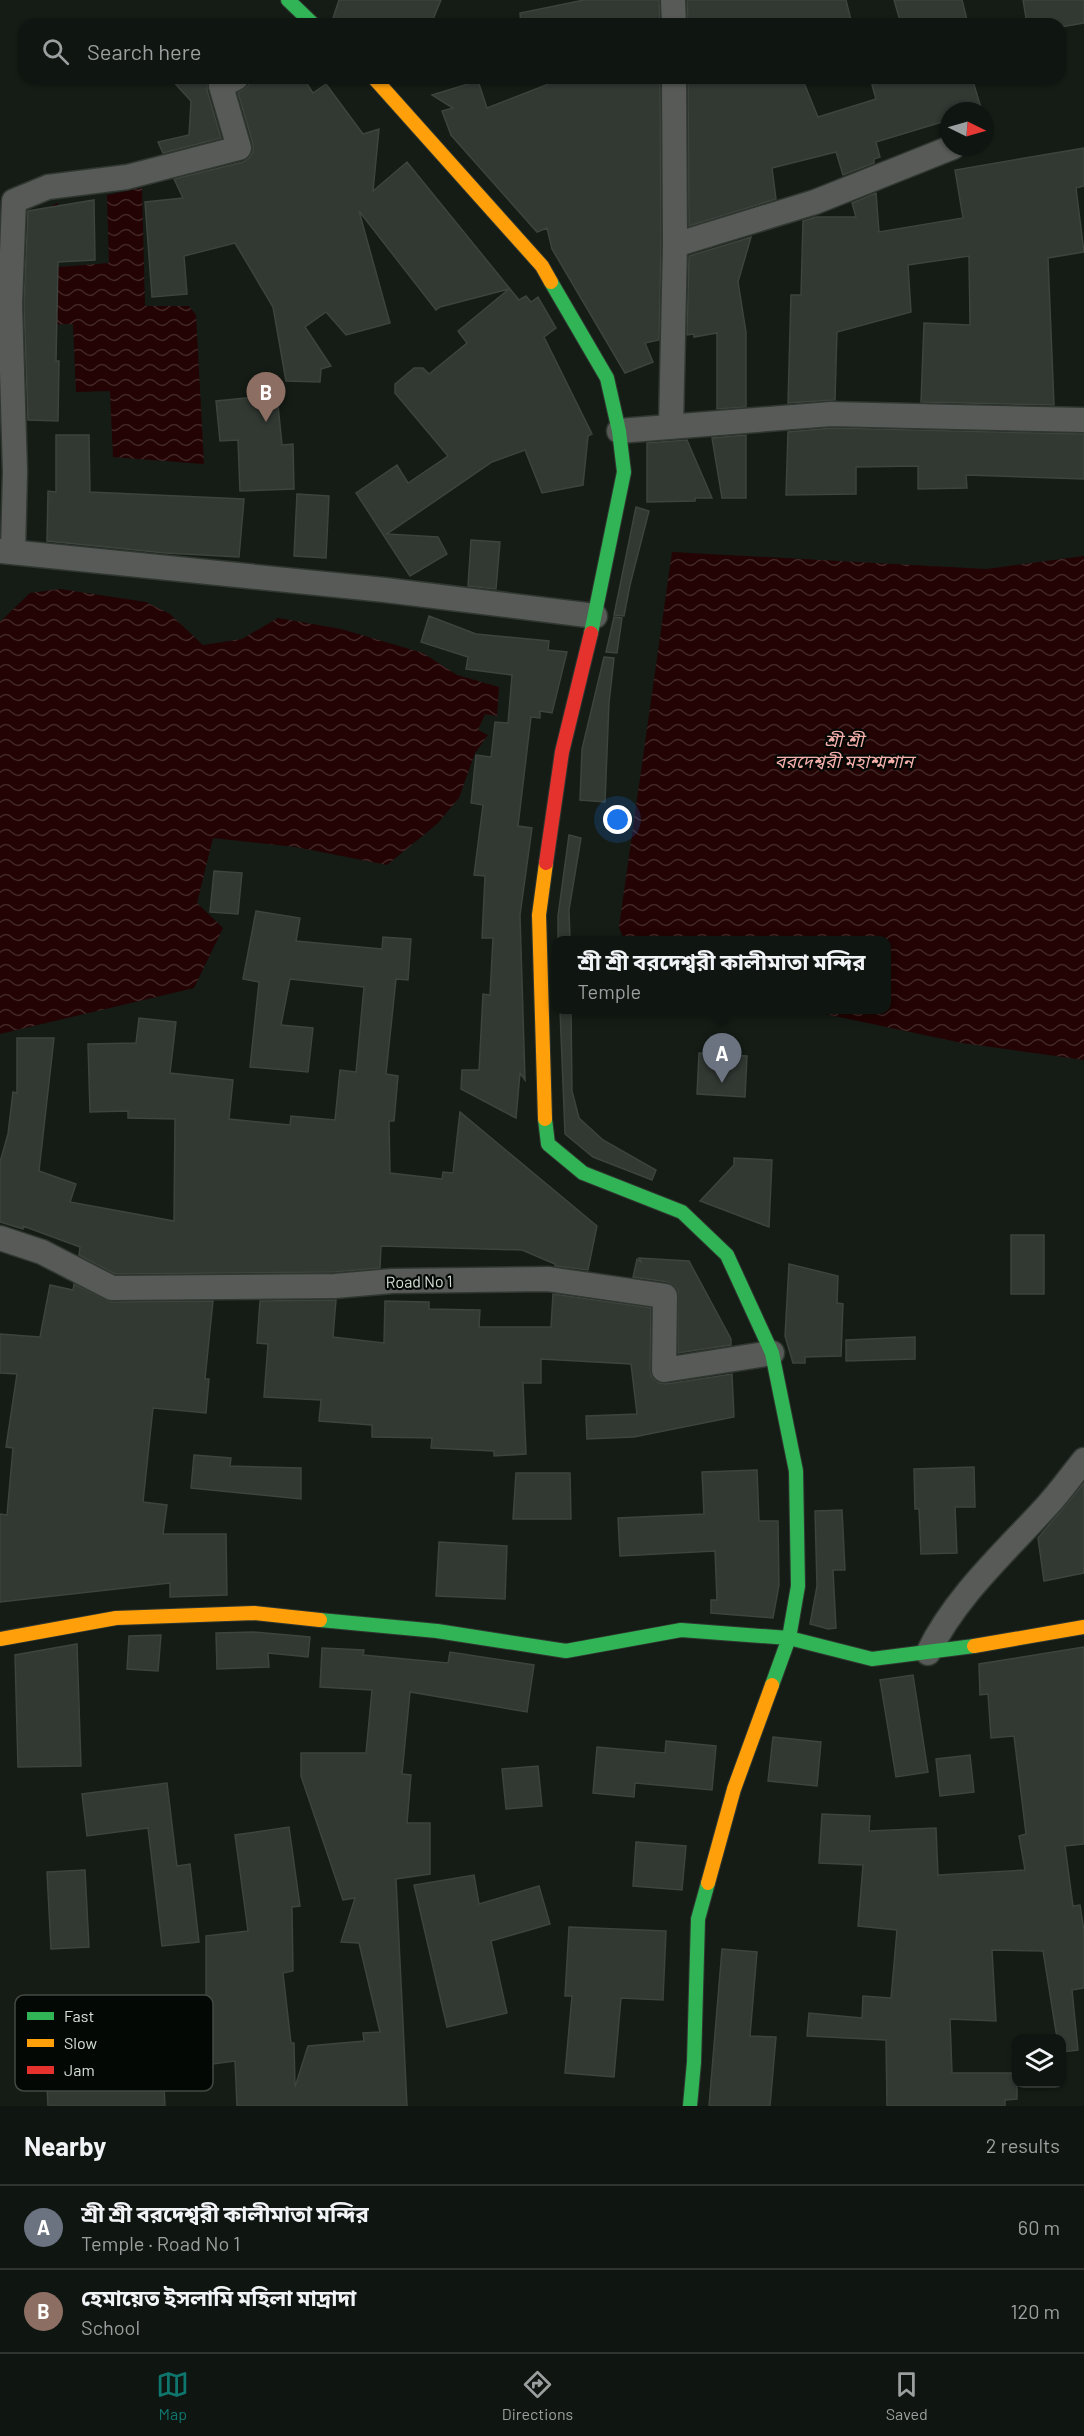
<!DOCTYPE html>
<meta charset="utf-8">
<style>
body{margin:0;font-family:Barlow,"Noto Sans Bengali",sans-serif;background:#181e19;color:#f1f3f6}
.controls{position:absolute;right:18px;bottom:18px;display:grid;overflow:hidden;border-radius:12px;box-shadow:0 2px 4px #0004}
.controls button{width:54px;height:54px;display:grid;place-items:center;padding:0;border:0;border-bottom:2px solid #2f3430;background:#0f1510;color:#f1f3f6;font:30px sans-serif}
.compass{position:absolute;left:940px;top:102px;width:54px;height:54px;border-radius:50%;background:#0f1510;box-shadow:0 2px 4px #0004;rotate:95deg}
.you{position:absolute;left:618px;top:820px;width:21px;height:21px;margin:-15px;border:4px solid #fff;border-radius:50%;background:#1a73e8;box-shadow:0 0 0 9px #1a73e833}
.badge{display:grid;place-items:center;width:39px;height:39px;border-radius:50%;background:#0f766e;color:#fff;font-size:20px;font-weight:700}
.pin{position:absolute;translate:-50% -50px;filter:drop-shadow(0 2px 3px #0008)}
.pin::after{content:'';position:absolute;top:32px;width:21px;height:18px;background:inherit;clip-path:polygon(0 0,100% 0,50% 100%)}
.popup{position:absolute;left:552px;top:936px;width:339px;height:78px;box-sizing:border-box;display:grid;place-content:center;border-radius:12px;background:#0f1510;filter:drop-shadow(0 2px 4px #0005);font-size:20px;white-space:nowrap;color:#9b9f9f}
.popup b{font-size:22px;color:#f1f3f6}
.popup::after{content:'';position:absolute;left:50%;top:100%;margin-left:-12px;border:12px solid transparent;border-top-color:#0f1510}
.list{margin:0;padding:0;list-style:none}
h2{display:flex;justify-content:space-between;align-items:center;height:78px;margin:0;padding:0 24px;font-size:26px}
h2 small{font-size:20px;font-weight:400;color:#9b9f9f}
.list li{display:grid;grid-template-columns:39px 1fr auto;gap:18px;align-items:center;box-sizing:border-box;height:84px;padding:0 24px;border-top:2px solid #2f3430}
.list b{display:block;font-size:22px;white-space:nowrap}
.list p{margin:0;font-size:20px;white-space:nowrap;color:#9b9f9f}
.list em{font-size:20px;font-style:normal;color:#9b9f9f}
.icon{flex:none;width:33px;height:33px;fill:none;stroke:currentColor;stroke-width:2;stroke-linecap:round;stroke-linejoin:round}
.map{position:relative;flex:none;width:1084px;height:2106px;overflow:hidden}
.search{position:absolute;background:#0f1510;box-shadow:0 2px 4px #0004;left:18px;right:18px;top:18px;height:66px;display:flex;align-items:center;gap:15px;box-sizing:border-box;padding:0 21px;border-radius:18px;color:#9b9f9f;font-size:22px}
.sheet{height:246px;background:#0f1510}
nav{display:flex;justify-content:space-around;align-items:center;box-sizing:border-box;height:84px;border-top:2px solid #2f3430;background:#0f1510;font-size:16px;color:#9b9f9f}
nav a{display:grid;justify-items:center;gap:3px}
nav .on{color:#0f766e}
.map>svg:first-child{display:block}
</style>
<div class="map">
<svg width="1084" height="2106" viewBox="0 0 1084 2106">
<defs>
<pattern id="water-waves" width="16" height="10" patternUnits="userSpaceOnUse" patternTransform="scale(1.5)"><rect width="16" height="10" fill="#230303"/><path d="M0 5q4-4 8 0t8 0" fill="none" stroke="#422727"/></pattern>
</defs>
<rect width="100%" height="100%" fill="#141c15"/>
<path fill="url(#water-waves)" d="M142,188L145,306H189L196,315L204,464L113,457L110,391L76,392L73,324L29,325L26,249L29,216L58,203V267L109,263L107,195Z
M672,552L986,569L1084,556V1060L962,1043L806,1010H887V940H624L619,927Z
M60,589L146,602L170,614L203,645L242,639L278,618L341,629L423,653L457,675L499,687L497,716L485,714L478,730L488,735L475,753L459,798L437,824L387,865L296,847L213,838L197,903L223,928L194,988L0,1034V622L30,593Z"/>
<path fill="#323933" stroke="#3d433d" stroke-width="1.5" d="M339,0H441L431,24H331Z
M584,0H659L660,24H521L520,13Z
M687,0H846L852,24H688Z
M894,0H962L968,24H901Z
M1023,0H1084V23L1060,27V24H1027Z
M170,78H209L207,90L221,138L163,153L158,142L189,135L191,101Z
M250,78H303L313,93L326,84L363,134L379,129L373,191L407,162L519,300L526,296L531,302L538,297L556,328L544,337L592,434L588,436L583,485L542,493L525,450L492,462L387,534L438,537L447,554L410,576L356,493L397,465L408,483L448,456L395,393V384L414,368H423L429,374L467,343L458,331L509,289L440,307L436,310L359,211L390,323L346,335L326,312L305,327L331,366L321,369L320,382L286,381L273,307L235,243L184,256L187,294L152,297L145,202L183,198L174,179L243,162L249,158L253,151V144L238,93L248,86Z
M564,78H660L661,245L659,340L645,343L653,362L625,373L552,249L547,228L537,232L451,135L442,111L453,108L432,95L478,81L487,108Z
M688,78H802L818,117L876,99L872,85L893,78H972L982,111H949V120L876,142L880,157L874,159V163L843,175L836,152L772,168L776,199L689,226Z
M1084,148V186L1076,188L1084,252L1048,258L1054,405L921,402L924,323L970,325L969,256L908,265L911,312L837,332L835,400L788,403L791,295H801L803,221L816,217H856L852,203L876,193L879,232L963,218L955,170Z
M94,200L95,260L58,262L56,361H59L58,421L28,420L24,304L28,211Z
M751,237L738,282L746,332V407L717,409V333L694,337V334L687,335L689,256Z
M277,395L282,445L293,444L294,489L240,491L238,440L220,441L216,401Z
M831,428L1084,434V479L966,475L967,488L918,489V466L856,467V494L786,495L788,432Z
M56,435H89L90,492L244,499L239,557L165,553L47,541L48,491L56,492Z
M746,435V498H722L712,438Z
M687,440L712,498H695V501L647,502V443Z
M297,494L329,496L326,558L294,556Z
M636,507L649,511L630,585L624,616L614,615Z
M471,540L500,542L496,589L468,586Z
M429,616L476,634L549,641L548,650L567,652L552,713L540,711V718L531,717L518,826L532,828L520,915L525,1080L520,1073L516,1118L461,1089L462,1070H479L483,994L490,995L493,938H482L485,876L474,875L483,805L471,803L476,755L491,757L495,722L508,723L512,675L466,669L468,657L421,642Z
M614,617L622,618L617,653L606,652Z
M604,657L614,658L609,703L605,802L580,800L582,749Z
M569,835L581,838L569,910L570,939H558V916Z
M214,871L242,873L238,914L210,912Z
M256,911L300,918L296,941L382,949L383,937L411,939L408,980L396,979L386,1074L398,1076L394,1121H389L390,1173L442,1179L443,1172L453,1173L460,1112L597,1226L588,1270L555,1266V1264L522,1250L381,1246L380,1268L334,1272L115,1274L79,1255L80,1247L23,1226V1229L0,1222V1162L8,1134L13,1092L17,1093V1038H54L39,1171L76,1184L70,1202L174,1221L175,1119L128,1118V1111L90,1112L88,1044L136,1043L139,1018L176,1022L170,1073L233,1080L229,1119L290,1125L291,1116L335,1120L340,1070L356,1072L364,987L290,979L281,1025L313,1028L308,1072L250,1067L259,982L243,979Z
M560,1010H571L572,1091L579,1118L603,1140L656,1170L652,1180L593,1157L565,1134Z
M699,1053L747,1056L745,1097L697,1094Z
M734,1158L772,1160L769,1227L700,1201L734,1165Z
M1011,1235H1044V1294H1011Z
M639,1258L689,1261L731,1339V1345L678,1353V1290L668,1282L633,1277L637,1259L642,1263Z
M789,1264L838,1276L837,1303L843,1304L841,1356L805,1357V1363H793L785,1336Z
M74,1284L112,1302L213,1301L205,1379H209L206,1413L153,1408L143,1502L167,1505L163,1534H226L227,1595L170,1597V1583L0,1602V1514L7,1515L13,1448L6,1447L17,1374L0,1373V1334L40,1337L50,1285L73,1290Z
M553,1294L651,1308L650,1370L652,1378L659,1383L666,1384L732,1374L734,1417L634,1437L587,1439L586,1416L637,1414L631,1364L541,1359V1383H523L526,1454L494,1456V1451L431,1448L432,1438L372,1437V1425L319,1421L321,1400L264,1397L268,1344L257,1343L260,1301L336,1300L333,1337L384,1343L385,1301L429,1302V1309L480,1310L479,1327H551Z
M915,1337V1359L846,1361V1340Z
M194,1455L231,1458L230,1466L301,1468V1499L191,1488Z
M974,1467L975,1507H955L957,1553L921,1554L919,1509H915L914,1469Z
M757,1470L759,1521H778L779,1585L773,1618L711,1613V1600H717L715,1551L620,1556L618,1518L704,1514L702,1472Z
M516,1473H570L571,1519H513Z
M1084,1483V1573L1044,1581L1038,1538Z
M842,1510L845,1570H833L836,1628L828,1629L810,1624L817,1586L815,1511Z
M439,1542L507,1546L505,1599L436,1596Z
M253,1632L310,1637L308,1657L268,1653L269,1667L217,1669L216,1633Z
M161,1635L158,1671L127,1669L129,1636Z
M77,1644L81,1766L18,1767L15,1655Z
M1084,1647V1844L1065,1846L1073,1906L1080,1905L1084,1931V1988L1072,1990L1078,2050L1062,2052V2038H1057L1043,1951L992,1950L996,2021L950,2019L952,2073H1017V2099L1005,2100V2106H887L886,2040L807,2036L809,2013L862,2018L863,1996L891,1998L897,1930L858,1926L863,1865L819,1863L822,1814L870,1816L869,1831L936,1828L938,1875L1025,1870L1019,1836L1026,1834L1014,1736L991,1738L988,1694L980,1695L979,1664Z
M322,1648L364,1650L363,1655L448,1663L450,1652L534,1665L527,1712L410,1692L402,1774L411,1775L407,1823H430V1874L396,1879L407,2106H237L235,2061L168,2070L160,2015L206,2009V1936L248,1931L235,1835L289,1827L300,1906L292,1907L293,1971L283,1973L291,2043H294L295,2087L308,2046L364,2041L363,2033L380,2032L359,1943L341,1942L355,1898L343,1900L301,1776V1753H366L372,1690L320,1687Z
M913,1675L928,1772L896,1777L880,1680Z
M773,1737L821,1742L817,1786L768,1781Z
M666,1741L716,1746L712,1790L635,1783L634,1797L593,1793L597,1747L665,1753Z
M970,1755L974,1792L940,1796L936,1759Z
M538,1766L542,1806L506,1809L502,1769Z
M167,1783L177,1866L190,1864L199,1942L162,1946L148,1828L87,1836L82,1794Z
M636,1842L686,1846L682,1890L633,1886Z
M85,1870L89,1947L51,1949L47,1872Z
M474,1875L479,1904L539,1886L550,1924L491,1941L507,2013L447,2027L414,1885Z
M569,1927L666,1931L663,2000L621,1998L614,2077L565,2073L572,1996H565Z
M722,1949L757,1952L750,2036L776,2037L770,2106H709Z
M163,2065L165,2106H48L47,2087L126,2083L125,2067Z"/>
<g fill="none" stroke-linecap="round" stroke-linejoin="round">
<g stroke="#303731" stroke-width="27">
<path id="street" d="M673,0L674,24
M675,245L815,202L953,147
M671,426L675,245L674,78
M619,431L831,414L1084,420
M0,551L385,590L595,616
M13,552L15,472L10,304L14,201L48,187L127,177L239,148L221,86L236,78
M0,1238L42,1252L112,1288L335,1286L392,1281L548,1279L665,1296L664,1370L772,1353
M928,1653C955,1597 1004,1553 1046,1507C1060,1492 1071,1476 1084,1460"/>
</g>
<g stroke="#303731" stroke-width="16">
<path id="fast" d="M288,0L313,24
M551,282L607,378L619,431L624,472L591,633
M545,1119L548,1144L583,1173L682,1212L727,1255L772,1353L796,1471L798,1586L789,1638L772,1685
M320,1620L437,1631L566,1651L681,1630L789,1638L872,1659L974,1646
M690,2106L694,2062L698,1919L708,1883"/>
</g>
<g stroke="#303731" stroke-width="16">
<path id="slow" d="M374,78L542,266L551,282
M545,1119L539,915L546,863
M0,1639L116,1618L254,1613L320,1620
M974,1646L1084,1627
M708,1883L734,1789L772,1685"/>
</g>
<g stroke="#303731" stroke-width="16">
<path id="jam" d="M546,863L562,752L591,633"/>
</g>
<use href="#street" stroke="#575a57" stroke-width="24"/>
<use href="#fast" stroke="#30b455" stroke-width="14"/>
<use href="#slow" stroke="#ff9f0a" stroke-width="14"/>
<use href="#jam" stroke="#e5322d" stroke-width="14"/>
</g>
<g text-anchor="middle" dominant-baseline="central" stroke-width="4.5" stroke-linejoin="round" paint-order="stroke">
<g font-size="16" fill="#d6e0d7" stroke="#030804">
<text transform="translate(419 1281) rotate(-1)">Road No 1</text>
</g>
<g font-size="18" font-style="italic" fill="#f4afab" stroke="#030804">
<text x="844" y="740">শ্রী শ্রী<tspan x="844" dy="21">বরদেশ্বরী মহাশ্মশান</tspan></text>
</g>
</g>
<rect x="15" y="1995" width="198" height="96" rx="9" fill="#030804" stroke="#424943" stroke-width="1.5"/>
<rect x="27" y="2012" width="27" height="8" fill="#30b455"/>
<rect x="27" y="2039" width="27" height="8" fill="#ff9f0a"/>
<rect x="27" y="2066" width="27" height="8" fill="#e5322d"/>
<g font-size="16" fill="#d6e0d7">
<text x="64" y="2022">Fast</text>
<text x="64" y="2049">Slow</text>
<text x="64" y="2076">Jam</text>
</g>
</svg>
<div class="controls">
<button><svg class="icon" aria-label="layers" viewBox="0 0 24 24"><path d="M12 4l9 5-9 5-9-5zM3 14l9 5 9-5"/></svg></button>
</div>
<svg class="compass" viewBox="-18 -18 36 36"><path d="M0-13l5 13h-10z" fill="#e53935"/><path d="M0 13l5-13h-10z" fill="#9b9f9f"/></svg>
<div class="you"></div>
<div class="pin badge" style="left:722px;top:1083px;background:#6b7280">A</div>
<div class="popup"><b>শ্রী শ্রী বরদেশ্বরী কালীমাতা মন্দির</b>Temple</div>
<div class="pin badge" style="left:266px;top:422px;background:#8d6e63">B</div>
<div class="search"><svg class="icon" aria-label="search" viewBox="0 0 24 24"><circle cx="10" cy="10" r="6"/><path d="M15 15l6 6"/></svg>Search here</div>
</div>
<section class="sheet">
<h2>Nearby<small>2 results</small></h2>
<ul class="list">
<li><span class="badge" style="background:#6b7280">A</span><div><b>শ্রী শ্রী বরদেশ্বরী কালীমাতা মন্দির</b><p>Temple · Road No 1</p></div><em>60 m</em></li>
<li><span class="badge" style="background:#8d6e63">B</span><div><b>হেমায়েত ইসলামি মহিলা মাদ্রাদা</b><p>School</p></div><em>120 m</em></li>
</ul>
</section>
<nav>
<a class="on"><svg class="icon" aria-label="map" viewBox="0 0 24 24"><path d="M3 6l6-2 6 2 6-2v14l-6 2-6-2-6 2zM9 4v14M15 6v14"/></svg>Map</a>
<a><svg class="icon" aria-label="directions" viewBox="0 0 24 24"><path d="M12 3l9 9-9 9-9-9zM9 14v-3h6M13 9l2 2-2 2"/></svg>Directions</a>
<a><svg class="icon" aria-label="saved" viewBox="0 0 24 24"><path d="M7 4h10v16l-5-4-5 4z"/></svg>Saved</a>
</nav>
